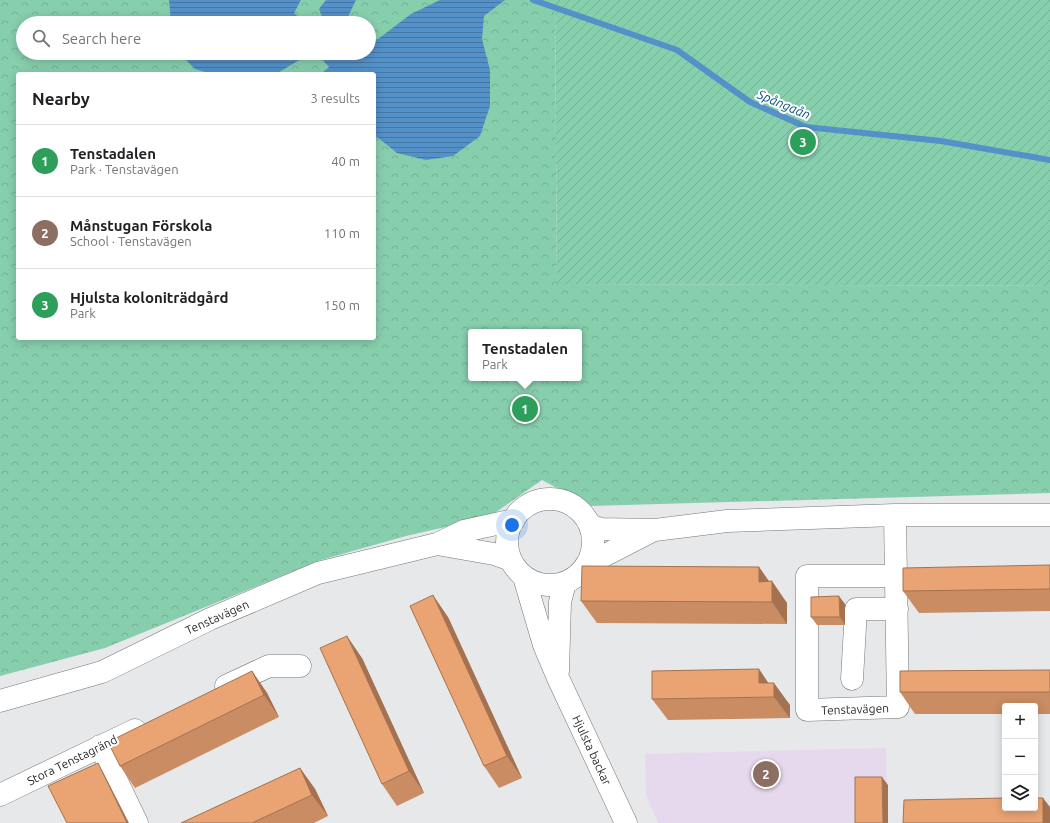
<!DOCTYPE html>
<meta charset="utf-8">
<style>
body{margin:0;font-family:Ubuntu,sans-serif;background:#f2f2f2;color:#202124}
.controls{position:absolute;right:12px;bottom:12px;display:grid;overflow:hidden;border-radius:4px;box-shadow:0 2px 10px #0003}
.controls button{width:36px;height:36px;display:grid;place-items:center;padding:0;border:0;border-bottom:1px solid #e0e0e0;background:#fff;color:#202124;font:20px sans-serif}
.you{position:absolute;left:512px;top:525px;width:14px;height:14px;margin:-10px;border:3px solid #fff;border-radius:50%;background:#1a73e8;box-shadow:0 0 0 6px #1a73e833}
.badge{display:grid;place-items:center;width:26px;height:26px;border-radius:50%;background:#ea580c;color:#fff;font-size:13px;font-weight:700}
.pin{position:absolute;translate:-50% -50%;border:2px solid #fff;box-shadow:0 1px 4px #0006}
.popup{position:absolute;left:468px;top:329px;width:114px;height:52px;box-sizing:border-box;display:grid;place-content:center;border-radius:4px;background:#fff;filter:drop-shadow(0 1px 3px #0005);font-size:13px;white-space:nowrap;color:#757577}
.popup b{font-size:15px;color:#202124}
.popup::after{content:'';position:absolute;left:50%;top:100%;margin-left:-8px;border:8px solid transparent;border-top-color:#fff}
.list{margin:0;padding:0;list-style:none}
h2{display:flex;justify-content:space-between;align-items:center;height:52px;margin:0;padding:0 16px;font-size:17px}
h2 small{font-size:13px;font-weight:400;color:#757577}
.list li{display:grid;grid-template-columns:26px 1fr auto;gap:12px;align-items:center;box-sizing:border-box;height:72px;padding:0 16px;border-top:1px solid #e0e0e0}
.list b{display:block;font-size:15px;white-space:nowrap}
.list p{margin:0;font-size:13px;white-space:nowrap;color:#757577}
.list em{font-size:13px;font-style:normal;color:#757577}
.icon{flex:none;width:22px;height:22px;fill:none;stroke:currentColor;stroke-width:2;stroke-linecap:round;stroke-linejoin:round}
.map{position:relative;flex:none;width:1050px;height:823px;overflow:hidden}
.search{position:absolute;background:#fff;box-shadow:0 2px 10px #0003;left:16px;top:16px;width:360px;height:44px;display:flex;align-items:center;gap:10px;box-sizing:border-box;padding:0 14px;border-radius:22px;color:#757577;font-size:15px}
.panel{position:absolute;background:#fff;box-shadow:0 2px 10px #0003;left:16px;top:72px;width:360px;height:268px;border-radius:4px}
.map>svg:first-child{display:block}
</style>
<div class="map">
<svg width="1050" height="823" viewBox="0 0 1050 823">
<defs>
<pattern id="forest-crowns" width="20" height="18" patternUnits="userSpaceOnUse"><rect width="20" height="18" fill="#87cead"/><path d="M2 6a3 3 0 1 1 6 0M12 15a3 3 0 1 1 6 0" fill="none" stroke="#75b195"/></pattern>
<pattern id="garden-furrows" width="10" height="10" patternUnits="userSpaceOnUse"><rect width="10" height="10" fill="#87cead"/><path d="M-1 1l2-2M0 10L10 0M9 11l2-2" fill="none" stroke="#75b195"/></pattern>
<pattern id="water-rules" width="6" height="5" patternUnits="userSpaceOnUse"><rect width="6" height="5" fill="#5491c9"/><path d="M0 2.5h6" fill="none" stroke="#4677a3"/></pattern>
</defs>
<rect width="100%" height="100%" fill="#e7e8ea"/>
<path fill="#e6d9ed" d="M886,748L888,823H658L646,795L645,754Z"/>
<path fill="url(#forest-crowns)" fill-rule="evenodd" d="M0,0H555L557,284L1050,286V493L590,506L542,480L489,517L406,536L321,560L105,648L0,676ZM23,23H369V53H23ZM18,74H374V338H18ZM471,332H579V378H471Z"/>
<path fill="url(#garden-furrows)" d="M555,0H1050V286L557,284Z"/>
<path fill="url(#water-rules)" d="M169,0H301L294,13L303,21L322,17L319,9L326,0H356L345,23H171Z
M440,0H505L484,16L482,39L490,70V106L480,136L453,156L426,160L397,153L377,137L374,139V74H321L329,67L316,53H369V40L378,39L411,14Z
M179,53H311L276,74H212L195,69Z"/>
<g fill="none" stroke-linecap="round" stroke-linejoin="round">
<path stroke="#5491c9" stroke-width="6" d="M533,0L677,50L750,102L806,127L941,141L1050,160"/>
<g stroke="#757678" stroke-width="23">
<path id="minor" d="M507 542a43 43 0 1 1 86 0a43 43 0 1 1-86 0Z
M895,515L898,707L807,710V576H896
M590,525L601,529L655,530L727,521L895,515H1050
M437,544L494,554L511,560
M586,565L652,531
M524,577L544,645L558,678L626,823
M558,671L560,602L565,583
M852,679L856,609H897
M226,686L269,666H300
M0,701L102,672L210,619L318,573L437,544L464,531L514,520
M100,746L137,823
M0,795L135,730"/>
</g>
<use href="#minor" stroke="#fff" stroke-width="22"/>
</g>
<path fill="#c98c63" d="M1050,565V611L919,613L903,591Z
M759,567L769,581L787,603V624L597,623L581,601Z
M845,604V625H817L811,617Z
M448,617L522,778L499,788L484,766Z
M362,658L424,793L397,806L382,784Z
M1050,670V714H1035V706H1005V714H915L900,692Z
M252,671L267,693L279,717L135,788L120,766Z
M769,683L790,705V718L668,720L652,699Z
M300,768L315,789L328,816L314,823H181Z"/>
<path fill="#a47250" d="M759,567L772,586V581L787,603V624L772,602L759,582Z
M433,595L448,617L522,778L507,756Z
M839,596L845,604V625L840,617Z
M347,636L362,658L424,793L409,771Z
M759,669L774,691L759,683Z
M252,671L267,693L279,717L264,695Z
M774,683L790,705V718L774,697Z
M98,763L103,772L129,823H127Z
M300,768L315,789L328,816L312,795Z
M882,777L888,785V823H883Z
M1043,798L1050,807V823H1043Z"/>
<path fill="#eaa373" stroke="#a47250" d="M1050,565V589L903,591V568Z
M582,566L759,567V582L772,581V602L581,601Z
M433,595L507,756L484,766L410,606Z
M839,596L840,617H811V597Z
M347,636L409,771L382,784L320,648Z
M759,669V683H774V697L652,699V671Z
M1050,670V692H900V671Z
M252,671L264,695L120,766L108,742Z
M98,763L127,823H67L48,786Z
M300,768L312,795L252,823H181Z
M855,777H882L883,823H855Z
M1005,798V808H1035V798H1043V823H903L904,800Z"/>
<g text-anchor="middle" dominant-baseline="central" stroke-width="4" stroke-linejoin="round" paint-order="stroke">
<g font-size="12" fill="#2a2b2b" stroke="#fff">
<text transform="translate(217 617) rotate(-24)">Tenstavägen</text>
<text transform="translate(855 709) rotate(-2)">Tenstavägen</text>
<text transform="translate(592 750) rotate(65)">Hjulsta backar</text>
<text transform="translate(72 760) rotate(-26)">Stora Tenstagränd</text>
</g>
<g font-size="13" font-style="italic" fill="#0b5288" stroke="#fff">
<text transform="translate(784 104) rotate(23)">Spångaån</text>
</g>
</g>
</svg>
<div class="controls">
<button>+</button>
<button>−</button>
<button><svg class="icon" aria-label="layers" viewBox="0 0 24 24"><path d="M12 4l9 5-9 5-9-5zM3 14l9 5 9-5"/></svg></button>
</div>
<div class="you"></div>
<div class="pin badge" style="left:525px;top:409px;background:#2e9e5b">1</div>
<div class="popup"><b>Tenstadalen</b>Park</div>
<div class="pin badge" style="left:766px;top:774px;background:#8d6e63">2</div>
<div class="pin badge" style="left:803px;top:142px;background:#2e9e5b">3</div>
<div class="search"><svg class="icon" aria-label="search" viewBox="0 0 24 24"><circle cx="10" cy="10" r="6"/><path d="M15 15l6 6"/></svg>Search here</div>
<section class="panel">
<h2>Nearby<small>3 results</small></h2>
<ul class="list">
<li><span class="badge" style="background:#2e9e5b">1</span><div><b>Tenstadalen</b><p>Park · Tenstavägen</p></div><em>40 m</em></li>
<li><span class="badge" style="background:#8d6e63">2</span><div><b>Månstugan Förskola</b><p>School · Tenstavägen</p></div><em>110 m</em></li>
<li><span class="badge" style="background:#2e9e5b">3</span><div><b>Hjulsta koloniträdgård</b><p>Park</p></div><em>150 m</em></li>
</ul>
</section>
</div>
